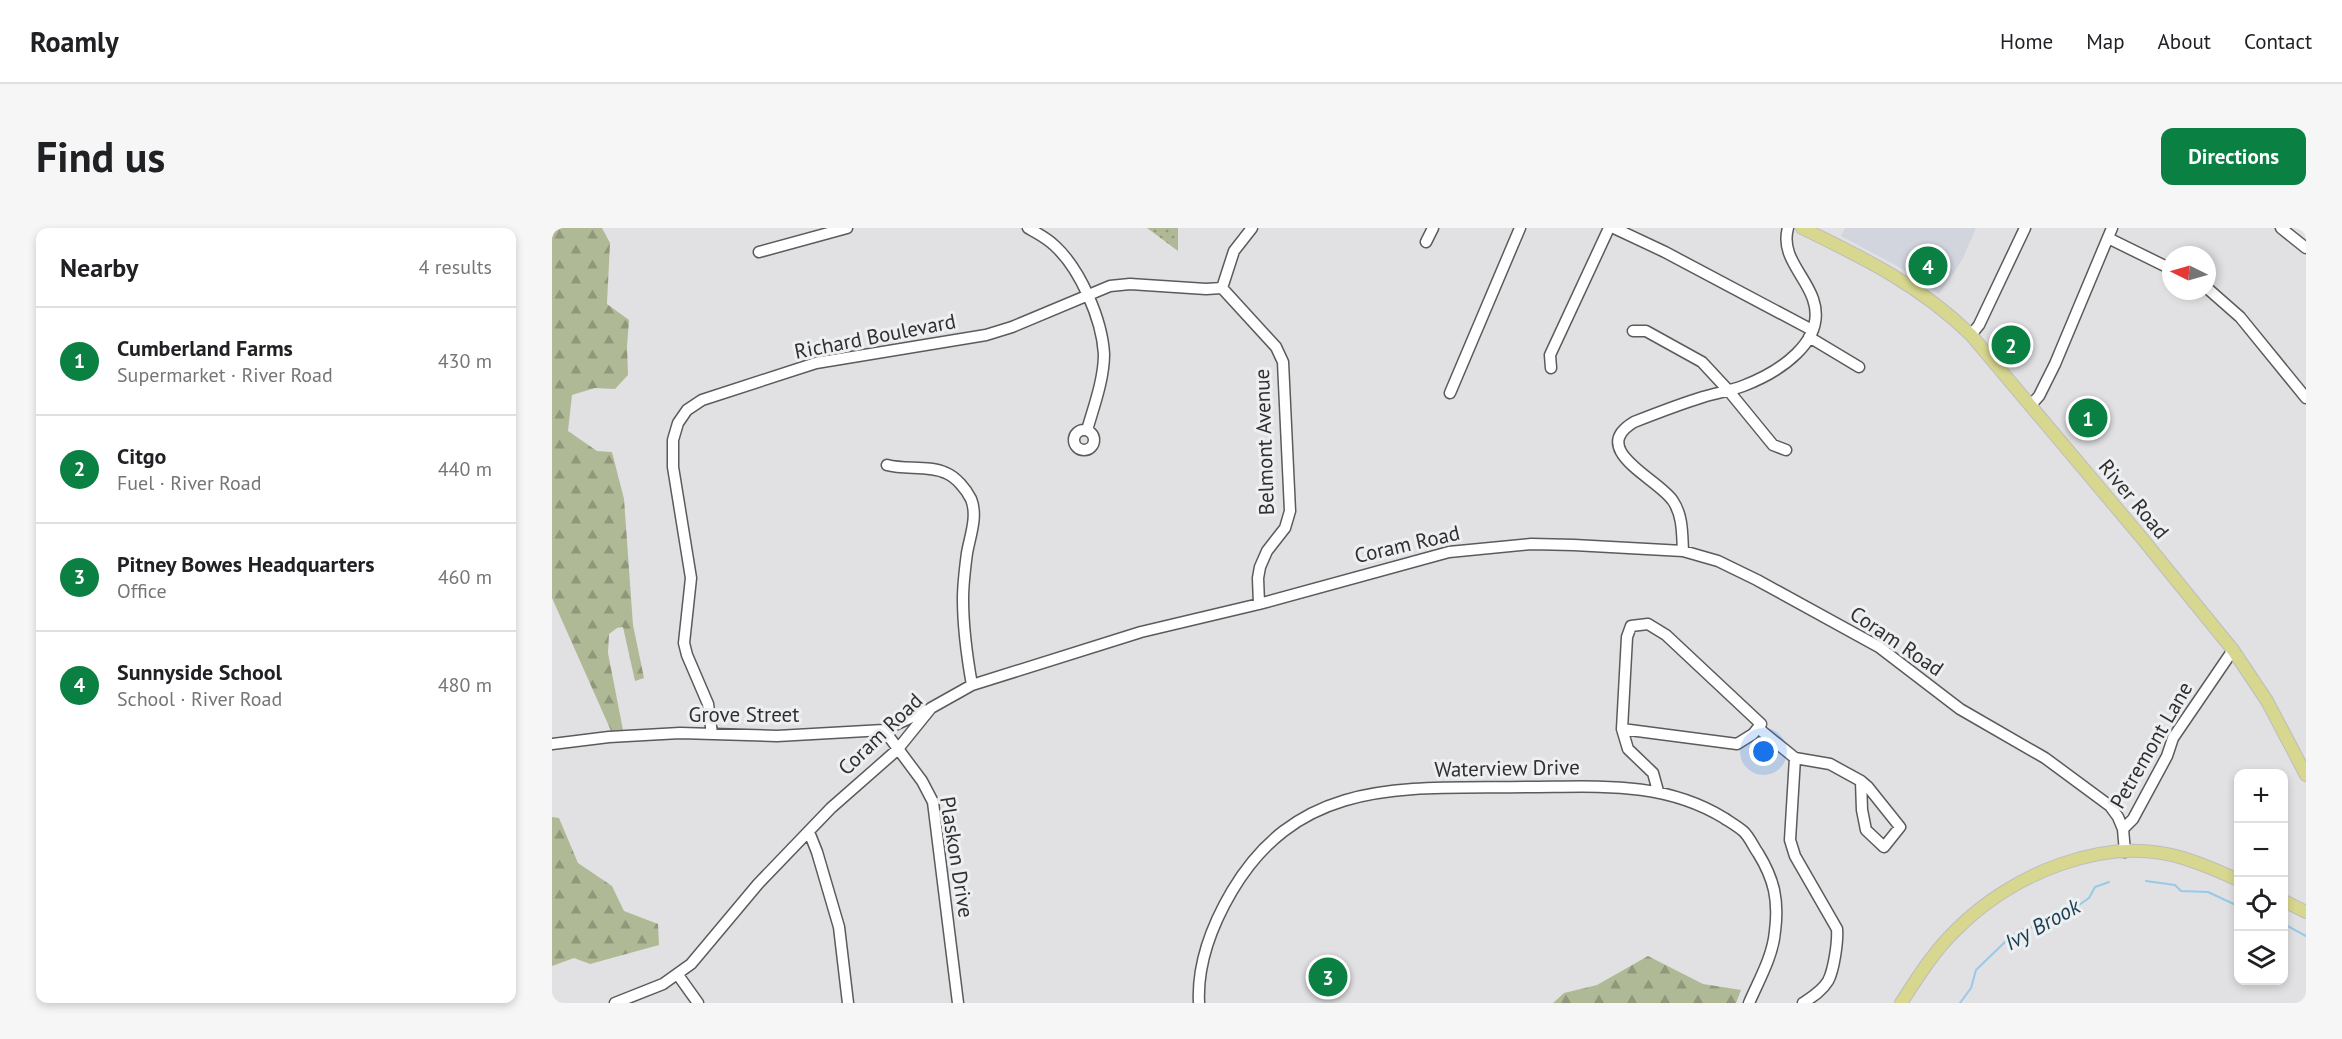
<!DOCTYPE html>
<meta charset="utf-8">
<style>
body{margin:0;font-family:"PT Sans",sans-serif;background:#f6f6f6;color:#202124}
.controls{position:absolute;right:18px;bottom:18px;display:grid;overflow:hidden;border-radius:12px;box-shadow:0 3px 9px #0003}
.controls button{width:54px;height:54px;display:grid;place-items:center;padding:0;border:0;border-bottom:2px solid #e0e0e0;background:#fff;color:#202124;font:30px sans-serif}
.compass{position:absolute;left:1610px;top:18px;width:54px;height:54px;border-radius:50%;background:#fff;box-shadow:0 3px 9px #0003;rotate:275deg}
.you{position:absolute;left:1212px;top:524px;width:21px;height:21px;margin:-15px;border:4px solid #fff;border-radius:50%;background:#1a73e8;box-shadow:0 0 0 9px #1a73e833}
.badge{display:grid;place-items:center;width:39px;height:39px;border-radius:50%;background:#0b8043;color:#fff;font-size:20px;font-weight:700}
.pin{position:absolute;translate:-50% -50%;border:3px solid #fff;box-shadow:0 2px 6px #0006}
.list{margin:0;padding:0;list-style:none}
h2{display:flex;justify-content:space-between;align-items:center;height:78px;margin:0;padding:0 24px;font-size:26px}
h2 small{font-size:20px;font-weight:400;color:#757577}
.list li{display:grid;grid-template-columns:39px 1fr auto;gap:18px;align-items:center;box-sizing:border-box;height:108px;padding:0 24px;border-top:2px solid #e0e0e0}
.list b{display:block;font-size:22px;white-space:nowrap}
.list p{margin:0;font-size:20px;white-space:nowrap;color:#757577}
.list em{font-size:20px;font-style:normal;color:#757577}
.icon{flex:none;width:33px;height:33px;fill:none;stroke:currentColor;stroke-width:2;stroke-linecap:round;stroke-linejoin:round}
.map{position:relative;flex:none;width:1754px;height:775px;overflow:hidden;border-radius:12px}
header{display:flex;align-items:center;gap:36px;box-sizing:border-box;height:84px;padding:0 30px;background:#fff;border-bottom:2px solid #e0e0e0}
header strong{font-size:28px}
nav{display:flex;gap:33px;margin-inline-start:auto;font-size:21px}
.intro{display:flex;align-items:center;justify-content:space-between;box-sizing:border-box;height:144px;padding:0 36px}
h1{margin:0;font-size:42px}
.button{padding:15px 27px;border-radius:12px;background:#0b8043;color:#fff;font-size:21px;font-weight:700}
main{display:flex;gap:36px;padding:0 36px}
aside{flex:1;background:#fff;border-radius:12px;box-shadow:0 3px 9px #0003}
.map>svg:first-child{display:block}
</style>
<header>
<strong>Roamly</strong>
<nav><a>Home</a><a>Map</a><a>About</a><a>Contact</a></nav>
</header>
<div class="intro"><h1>Find us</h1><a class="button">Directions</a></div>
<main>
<aside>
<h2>Nearby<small>4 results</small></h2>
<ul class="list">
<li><span class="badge">1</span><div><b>Cumberland Farms</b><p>Supermarket · River Road</p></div><em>430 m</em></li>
<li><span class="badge">2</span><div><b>Citgo</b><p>Fuel · River Road</p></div><em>440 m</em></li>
<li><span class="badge">3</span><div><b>Pitney Bowes Headquarters</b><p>Office</p></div><em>460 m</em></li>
<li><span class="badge">4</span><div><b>Sunnyside School</b><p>School · River Road</p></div><em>480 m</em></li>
</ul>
</aside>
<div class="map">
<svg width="1754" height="775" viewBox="0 0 1754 775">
<defs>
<pattern id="forest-firs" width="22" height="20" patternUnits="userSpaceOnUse" patternTransform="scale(1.5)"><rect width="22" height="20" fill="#b0b996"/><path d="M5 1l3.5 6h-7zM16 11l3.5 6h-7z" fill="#90977b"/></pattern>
<pattern id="park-dots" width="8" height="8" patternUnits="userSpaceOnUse" patternTransform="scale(1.5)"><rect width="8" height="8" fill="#b0b996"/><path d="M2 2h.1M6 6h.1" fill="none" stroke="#90977b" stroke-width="1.8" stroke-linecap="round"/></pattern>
</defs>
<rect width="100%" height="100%" fill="#e1e1e4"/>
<path fill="#d2d4de" d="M1293,0H1424L1410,32L1387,66L1358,45L1289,8Z"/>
<path fill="url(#forest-firs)" d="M0,0H50L58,15L55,76L77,92L75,118L76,147L63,161L43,160L20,167L16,203L45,223L60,224L72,271L81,397L92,450L83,453L71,399L65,400L57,406L56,425L71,502L60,505L0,370Z
M0,589L7,590L26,635L60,658L72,683L106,696L107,717L38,736L22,730L0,738Z
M1096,728L1151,756L1189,762L1184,775H1001L1012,765L1045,757Z"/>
<path fill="url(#park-dots)" d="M595,0H626V23Z"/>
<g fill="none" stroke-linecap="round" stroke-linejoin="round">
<path stroke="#97c9e9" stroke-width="2" d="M1594,653L1623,657L1629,663L1656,664L1686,678
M1732,696L1754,708
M1408,775L1419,760L1424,742L1455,712L1467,703L1478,699L1486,702L1494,700L1537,670L1543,659L1557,654"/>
<g stroke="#5b5b5d" stroke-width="13">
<path id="minor" d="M476,0C485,5 495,10 503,18C528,41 550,91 552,126C552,151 542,178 535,202
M700,0L682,23L670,60L724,119L731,134L738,283L733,300L715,323L708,339L706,350L707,376
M1062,0L1113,24L1260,102
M1729,0L1754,20
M1556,10L1619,41
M874,14L881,0
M207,24L295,0
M1655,60L1688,89L1754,170
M1081,103H1094L1150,134L1176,162L1221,217L1234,222
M1419,107L1427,97L1473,0
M1257,109L1307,139
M999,140L998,127L1057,0
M898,165L968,0
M1479,177L1487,168L1503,136L1560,0
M522 212a10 10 0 1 1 20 0a10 10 0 1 1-20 0Z
M335,237C353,242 377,237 394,245C404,249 414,261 419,271C426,288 418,308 415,325C413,340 411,356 411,371C411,400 415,429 420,457
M1131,323C1130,306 1131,288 1121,273C1107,251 1035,222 1082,194C1105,185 1128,176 1151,169C1164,165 1178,163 1191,158C1225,145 1276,114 1261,71C1253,47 1228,28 1236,0
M1206,500L1243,530L1278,536L1309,553
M1070,501L1185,516L1201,506L1209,496L1114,407L1096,396L1079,398L1075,409L1070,501L1076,521L1101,545L1106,563
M332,502L370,553L381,574L406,775
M160,506L156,476L135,427L132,415L139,350L121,239V212L126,195L135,182L150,172L264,135L434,107L460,99L558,58L578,56L654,61L670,60
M0,516L57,509L128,505L225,508L332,502L375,482
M1243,530L1238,612L1243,628L1285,701C1286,713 1282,742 1276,753C1270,763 1260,769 1251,775
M1309,553L1316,559L1348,599L1332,619L1314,602L1310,582Z
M1571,601L1581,591L1615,528L1621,510L1681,422
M257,604L265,624L287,699L296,775
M126,747L146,775
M63,775L111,756L139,736L206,656L279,580L345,522L379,480L420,457L589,404L707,376L897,324L979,316L1022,317L1131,323L1166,333L1205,352L1327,419L1408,481L1493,530L1558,578L1566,589L1571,601L1573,624
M647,775C645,736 660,697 680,663C749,547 856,561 974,559C1043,559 1110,552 1172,590C1178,594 1185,598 1191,603C1197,608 1201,618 1206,625C1222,651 1227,672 1223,703C1221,728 1207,752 1197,775"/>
</g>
<g stroke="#bdbdbd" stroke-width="14">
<path id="major" d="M1250,0C1312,30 1369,58 1419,107L1589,309L1681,422L1715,473L1754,547
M1732,673L1754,684
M1349,775C1366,749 1382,723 1404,702C1460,646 1553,606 1631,630C1650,636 1669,644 1686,652"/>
</g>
<use href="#minor" stroke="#fff" stroke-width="10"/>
<use href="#major" stroke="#d8d78f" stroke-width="12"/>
</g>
<g text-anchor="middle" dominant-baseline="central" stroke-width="6" stroke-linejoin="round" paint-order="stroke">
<g font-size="21" fill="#303031" stroke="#eeeff1">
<text transform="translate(323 108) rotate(-11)">Richard Boulevard</text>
<text transform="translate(712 214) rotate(-92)">Belmont Avenue</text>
<text transform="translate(1582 271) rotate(50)">River Road</text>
<text transform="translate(855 316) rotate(-13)">Coram Road</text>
<text transform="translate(1345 413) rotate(34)">Coram Road</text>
<text x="192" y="486">Grove Street</text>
<text transform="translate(328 506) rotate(-44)">Coram Road</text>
<text transform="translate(1599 517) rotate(-60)">Petremont Lane</text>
<text transform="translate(955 540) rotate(-1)">Waterview Drive</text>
<text transform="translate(405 629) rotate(81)">Plaskon Drive</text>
</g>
<g font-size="22" font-style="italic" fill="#173f56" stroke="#eeeff1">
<text transform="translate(1490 696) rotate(-29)">Ivy Brook</text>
</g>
</g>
</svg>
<div class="controls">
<button>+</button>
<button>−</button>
<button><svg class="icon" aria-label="locate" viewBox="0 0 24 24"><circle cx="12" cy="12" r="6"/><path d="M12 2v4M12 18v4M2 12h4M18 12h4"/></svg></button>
<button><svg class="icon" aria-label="layers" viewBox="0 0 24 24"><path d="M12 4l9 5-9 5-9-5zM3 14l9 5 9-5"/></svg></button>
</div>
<svg class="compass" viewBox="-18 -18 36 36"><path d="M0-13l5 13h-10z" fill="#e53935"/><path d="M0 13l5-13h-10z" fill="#757577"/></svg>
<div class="you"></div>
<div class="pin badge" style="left:1536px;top:190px">1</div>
<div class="pin badge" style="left:1459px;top:117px">2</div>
<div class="pin badge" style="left:776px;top:749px">3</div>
<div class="pin badge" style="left:1376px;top:38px">4</div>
</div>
</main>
